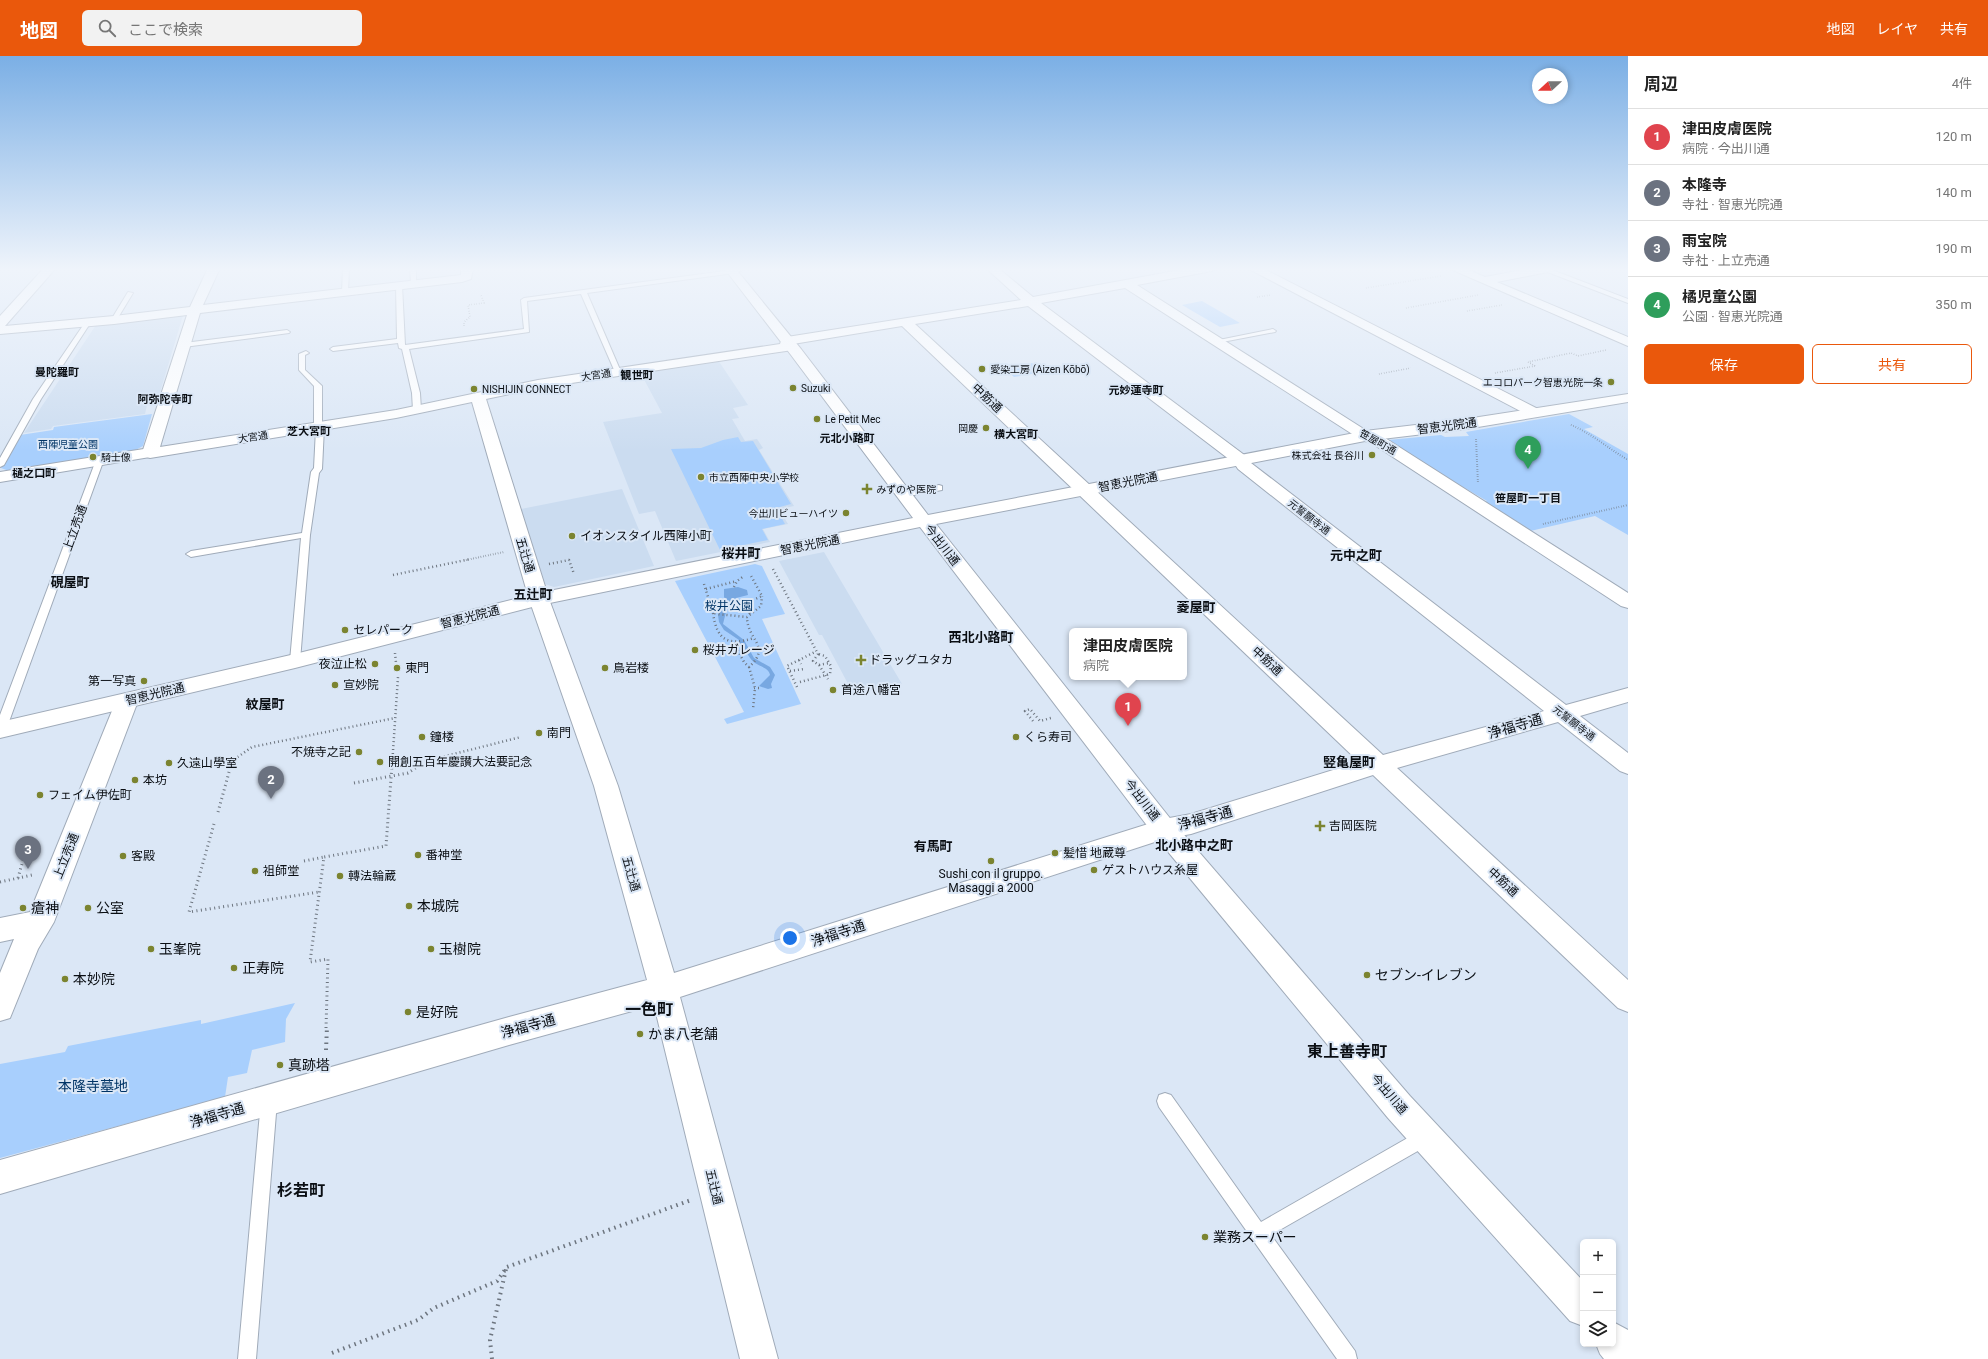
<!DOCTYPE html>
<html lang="ja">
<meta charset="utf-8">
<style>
body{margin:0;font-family:Roboto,"Noto Sans JP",sans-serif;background:#f2f2f2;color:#222}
.controls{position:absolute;right:12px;bottom:12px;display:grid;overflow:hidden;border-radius:6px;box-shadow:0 2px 6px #0003}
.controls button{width:36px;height:36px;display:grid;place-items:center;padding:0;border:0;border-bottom:1px solid #e0e0e0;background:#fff;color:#222;font:20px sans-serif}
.compass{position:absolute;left:1532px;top:12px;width:36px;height:36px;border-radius:50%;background:#fff;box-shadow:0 2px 6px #0003;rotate:249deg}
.you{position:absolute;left:790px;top:882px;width:14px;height:14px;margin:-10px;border:3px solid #fff;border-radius:50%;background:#1a73e8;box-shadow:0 0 0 6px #1a73e833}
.badge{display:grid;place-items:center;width:26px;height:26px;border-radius:50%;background:#ea580c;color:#fff;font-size:13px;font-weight:700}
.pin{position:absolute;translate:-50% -33px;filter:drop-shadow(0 1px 2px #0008)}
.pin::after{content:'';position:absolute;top:21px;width:14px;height:12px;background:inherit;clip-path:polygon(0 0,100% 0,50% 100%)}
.popup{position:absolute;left:1069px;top:572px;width:118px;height:52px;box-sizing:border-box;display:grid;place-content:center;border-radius:6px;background:#fff;filter:drop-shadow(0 1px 3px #0005);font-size:13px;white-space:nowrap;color:#767676}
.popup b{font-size:15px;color:#222}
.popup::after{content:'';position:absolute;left:50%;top:100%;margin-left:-8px;border:8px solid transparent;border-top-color:#fff}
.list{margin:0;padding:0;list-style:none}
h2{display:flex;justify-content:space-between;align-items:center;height:52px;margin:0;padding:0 16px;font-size:17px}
h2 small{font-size:13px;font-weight:400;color:#767676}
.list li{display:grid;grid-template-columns:26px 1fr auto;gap:12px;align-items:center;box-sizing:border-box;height:56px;padding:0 16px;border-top:1px solid #e0e0e0}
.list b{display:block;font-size:15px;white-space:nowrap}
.list p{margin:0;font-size:13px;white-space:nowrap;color:#767676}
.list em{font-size:13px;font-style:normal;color:#767676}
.actions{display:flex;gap:8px;padding:12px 16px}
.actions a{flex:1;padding:9px 0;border:1px solid #ea580c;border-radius:6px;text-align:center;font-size:14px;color:#ea580c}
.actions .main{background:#ea580c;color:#fff}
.icon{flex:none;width:22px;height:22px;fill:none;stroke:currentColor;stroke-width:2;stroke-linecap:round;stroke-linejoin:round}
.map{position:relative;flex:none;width:1628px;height:1303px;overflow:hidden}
header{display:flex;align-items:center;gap:24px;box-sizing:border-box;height:56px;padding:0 20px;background:#ea580c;color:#fff}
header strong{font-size:19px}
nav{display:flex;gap:22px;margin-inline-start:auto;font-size:14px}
.search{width:280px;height:36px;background:#f2f2f2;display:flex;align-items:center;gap:10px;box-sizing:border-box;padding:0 14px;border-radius:6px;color:#767676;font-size:15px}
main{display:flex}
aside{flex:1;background:#fff}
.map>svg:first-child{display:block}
</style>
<header>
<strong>地図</strong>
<div class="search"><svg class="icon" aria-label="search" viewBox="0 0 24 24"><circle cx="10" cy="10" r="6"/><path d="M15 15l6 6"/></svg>ここで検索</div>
<nav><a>地図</a><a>レイヤ</a><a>共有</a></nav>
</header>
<main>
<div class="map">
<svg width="1628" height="1303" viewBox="0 0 1628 1303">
<rect width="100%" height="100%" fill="#dbe7f6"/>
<path fill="#cbdcf0" d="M184,256L158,343L148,345L145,358L53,370L51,373L24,377L98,266Z
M718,304L748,349L733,352L739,362L732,363L745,385L757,383L763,392L759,394L794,450L779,453L788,468L763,473L770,486L676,505L655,455L639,458L603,366L662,357L640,316Z
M622,433L654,510L554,531L545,528L521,453Z
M824,496L841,525L902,628L854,639L822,579H819L779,505Z"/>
<path fill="#a8cffd" d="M1202,245L1240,267L1220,271L1182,249Z
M1032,307L1043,316L1014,321L1000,309L1008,308L1012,311L1022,309L1024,311L1031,309L1030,308Z
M152,358L143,390L130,397L9,415L1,412L20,379L53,374L54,371Z
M1569,358L1593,371L1584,373L1628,398V479L1595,460L1526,476L1482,447L1487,445L1458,428L1453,429L1388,387V384L1441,379L1445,381L1469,380L1466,376Z
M738,381L741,386L753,385L791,448L776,452L785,468L762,473L768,484L720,494L671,393L701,392L723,384Z
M755,508L762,510L785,558L762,563L801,648L727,668L724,663L744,656L675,525Z
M295,947L286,963L285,986L252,994L247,1017L228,1021L225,1041L0,1102V1008L65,996L68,990L201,964V968Z"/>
<path fill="#78a8e1" d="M738,531L747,534L748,539L736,542V551L727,552L723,568L744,584L754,602L770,611L775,619L771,628L772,632L768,633L759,630L770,619C769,612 761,611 755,607C749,603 748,596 742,592L739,584L724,574L719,566L718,559L727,546L724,541V533Z"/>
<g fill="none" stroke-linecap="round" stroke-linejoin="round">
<g stroke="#a0abb9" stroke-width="2">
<path id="lane" d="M343,212H349L348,236L345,238L342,236Z
M410,212H416V229L411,228Z
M1547,212L1628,243V247L1545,215V213Z
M732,214L735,216L734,217L587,237L621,316L618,318L615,316L581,238L527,245L529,276L409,293L420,337L421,354L417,356L413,354L412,337L402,293L399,292L398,287L333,295L330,293L333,291L397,283L396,229L399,227L402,229L405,289L524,273L521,244L524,242Z
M128,236L133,237L116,265H112L111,264Z
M86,265L91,266L41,343L4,409L0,411V402L33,343Z
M1273,273L1276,275L1275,276L1217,287L1214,285Z
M287,274L290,276L289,277L184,291L181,289L184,287Z
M306,295L309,297L305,299V314L322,330V369L324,371L322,413L319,417L310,479L300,605L295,608L290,605L301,482L191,501L186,498L191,495L302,477L311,416L314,412L316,373L314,371V330L299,314V298Z
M96,404L103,406L6,674L0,678V659Z
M939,429L942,430V434L903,441L899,438L903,435Z
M269,1037L275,1039L277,1045L256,1303H238L261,1045L263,1039Z
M1165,1037L1171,1039L1261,1166L1418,1076L1424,1074L1430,1076L1432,1082L1430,1088L1271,1179L1355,1295L1357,1303H1337L1159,1051L1157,1045L1159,1039Z"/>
</g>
<g stroke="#a0abb9" stroke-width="2">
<path id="street" d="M44,212H56L5,270L114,260L190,251L208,212H220L203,249L461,219V212H473L471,223L462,226L200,257L160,391L396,354L538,324L780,288L782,282L787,281L1021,244L986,212H998L1033,241L1191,212H1217L1212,215L1137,229L1370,377L1385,382L1628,537V552L1621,550L1373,388L1360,383L1125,232L1041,247L1247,401L1251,407L1566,649L1628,632V646L1580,660L1628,697V718L1620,715L1558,666L1397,712L1628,924V956L1618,952L1373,719L1191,778L1164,783L680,941L778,1303H740L654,949L509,989L0,1138V1104L509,961L647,924L594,730L529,543L472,346L396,362L150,402L144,400L142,397L187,259L114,268L0,278V260ZM1028,250L1234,407L1238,413L1544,655L1383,699L915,268ZM902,270L1359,706L1191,758L1164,763L674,917L618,730L549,543L486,343L538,332L786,295L791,294L793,288Z
M725,212H745L744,214L730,217L726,216Z
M1247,212H1262L1538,353L1540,356L1538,359H1528Z
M1448,212H1464L1485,221L1533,212H1558L1553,215L1497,226L1628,281V290Z
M127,637L135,640L138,645L54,866L38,893L10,962L0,965V917L14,883L0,886V862L30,856L116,645L119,640Z"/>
</g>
<g stroke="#a0abb9" stroke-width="2">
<path id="secondary" d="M724,212H735L801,293L928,459L1365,375L1466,363L1628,338V346L1466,373L1365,385L936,468L1173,766L1410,1040L1583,1225V1270L1570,1265L1388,1062L1155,780L920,471L540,549L295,612L0,682V666L295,598L539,537L913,462L791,299Z
M150,392L156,394L158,397L156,400L0,426V416Z
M1613,1266L1628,1274V1303H1604L1600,1298L1596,1288H1613Z"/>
</g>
<path stroke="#6d757f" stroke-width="1.5" stroke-dasharray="0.5 2" stroke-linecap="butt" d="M1366,232L1441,220
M1257,241L1271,239
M1406,252L1478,239
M1467,255L1502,249
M464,270V266L470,261L468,249L484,247L481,239
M1535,310L1528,306L1571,297L1578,300L1606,294
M1495,317L1535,310
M1379,318L1411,312"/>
<path stroke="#6d757f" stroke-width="2" stroke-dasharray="0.5 2" stroke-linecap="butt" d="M1571,369C1591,377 1609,393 1628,404
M1476,383L1478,428
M1543,468L1628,449
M466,504L504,496"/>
<path stroke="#6d757f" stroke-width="2.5" stroke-dasharray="1 3" stroke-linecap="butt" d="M549,508L569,504L574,518
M773,513L818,598L813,605L819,609L828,623
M393,519L471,503
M704,528L713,557L717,558L747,561L761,550L762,540
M734,531L737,525L744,520
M706,533L737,525
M749,546L762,540L750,518
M747,549L750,558
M713,557C717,585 728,590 754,582
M734,587L744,606L749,611C772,590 747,584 747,561
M395,597L396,607
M799,604L801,608
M819,609L829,607
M749,611L755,632L753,653
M790,615L804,613
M800,626L830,618L831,610L825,600L818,598
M797,631L787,610L815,596
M754,632H761
M1033,665L1025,655L1030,653L1040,665L1051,662
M556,673L561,671
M231,710L232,705L252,691L395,662
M392,710L398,621
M418,710L426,705L521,681"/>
<path stroke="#6d757f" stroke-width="3" stroke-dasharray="1 3.5" stroke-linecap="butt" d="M354,727L408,717L420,709
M218,756L231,709
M214,768L189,856L319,836
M304,805L324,801
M18,822L25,797L37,794L40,788
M0,826L32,819
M326,972L328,903L310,906L324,801L386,790L392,709"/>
<path stroke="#6d757f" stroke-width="4" stroke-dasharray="1.5 4.5" stroke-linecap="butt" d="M326,994L327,971
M332,1297L418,1264L434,1252L497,1225L507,1211L691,1144
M492,1303L490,1284L506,1213"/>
<use href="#lane" fill="#fff" fill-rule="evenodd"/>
<use href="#street" fill="#fff" fill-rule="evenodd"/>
<use href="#secondary" fill="#fff" fill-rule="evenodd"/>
</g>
<linearGradient id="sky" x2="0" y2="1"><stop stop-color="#7bafe5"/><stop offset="0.54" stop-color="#eff4fb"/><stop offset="1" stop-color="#eff4fb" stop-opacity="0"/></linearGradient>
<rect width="1628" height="395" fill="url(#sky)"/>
<g fill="#7b8430" stroke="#dbe7f6" stroke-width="1.5">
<circle cx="982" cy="313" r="4"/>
<circle cx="1611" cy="326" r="4"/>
<circle cx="793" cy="332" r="4"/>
<circle cx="474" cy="333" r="4"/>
<circle cx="817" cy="363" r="4"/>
<circle cx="986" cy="372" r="4"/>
<circle cx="1372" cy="399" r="4"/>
<circle cx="93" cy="401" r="4"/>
<circle cx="701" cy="421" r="4"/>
<path d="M865 427h4v4h4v4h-4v4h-4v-4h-4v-4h4z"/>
<circle cx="846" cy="457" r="4"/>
<circle cx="572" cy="480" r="4"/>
<circle cx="345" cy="574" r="4"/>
<circle cx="695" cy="594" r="4"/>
<path d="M859 598h4v4h4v4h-4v4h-4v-4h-4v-4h4z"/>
<circle cx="375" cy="608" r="4"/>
<circle cx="397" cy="612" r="4"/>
<circle cx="605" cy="612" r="4"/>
<circle cx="144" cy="625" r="4"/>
<circle cx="335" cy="629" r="4"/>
<circle cx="833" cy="634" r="4"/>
<circle cx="539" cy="677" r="4"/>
<circle cx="422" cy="681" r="4"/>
<circle cx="1016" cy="681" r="4"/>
<circle cx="359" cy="696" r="4"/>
<circle cx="380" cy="706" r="4"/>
<circle cx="169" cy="707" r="4"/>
<circle cx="135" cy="724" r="4"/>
<circle cx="40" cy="739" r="4"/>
<path d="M1318 764h4v4h4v4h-4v4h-4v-4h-4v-4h4z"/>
<circle cx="1055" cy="797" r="4"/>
<circle cx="418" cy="799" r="4"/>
<circle cx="123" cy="800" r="4"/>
<circle cx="991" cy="805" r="4"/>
<circle cx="1094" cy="814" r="4"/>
<circle cx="255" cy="815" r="4"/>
<circle cx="340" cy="820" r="4"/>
<circle cx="409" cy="850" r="4"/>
<circle cx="23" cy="852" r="4"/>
<circle cx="88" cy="852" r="4"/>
<circle cx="151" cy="893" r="4"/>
<circle cx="431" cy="893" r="4"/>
<circle cx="234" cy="912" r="4"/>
<circle cx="1367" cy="919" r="4"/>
<circle cx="65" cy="923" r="4"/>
<circle cx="408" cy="956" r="4"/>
<circle cx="640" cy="978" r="4"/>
<circle cx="280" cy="1009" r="4"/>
<circle cx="1205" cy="1181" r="4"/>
</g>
<g text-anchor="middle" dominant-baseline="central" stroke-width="4" stroke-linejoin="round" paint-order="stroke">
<g font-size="10" fill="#0a0e13" stroke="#dbe7f6" text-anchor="start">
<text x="990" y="313">愛染工房 (Aizen Kōbō)</text>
<text x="1603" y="326" text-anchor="end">エコロパーク智恵光院一条</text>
<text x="801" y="332">Suzuki</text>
<text x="482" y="333">NISHIJIN CONNECT</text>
<text x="825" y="363">Le Petit Mec</text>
<text x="978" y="372" text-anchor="end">岡慶</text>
<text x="1364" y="399" text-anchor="end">株式会社 長谷川</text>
<text x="101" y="401">騎士像</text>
<text x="709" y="421">市立西陣中央小学校</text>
<text x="876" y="433">みずのや医院</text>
<text x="838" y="457" text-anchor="end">今出川ビューハイツ</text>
</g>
<g font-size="10" fill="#0a0e13" stroke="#dbe7f6">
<text transform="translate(596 319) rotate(-9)">大宮通</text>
<text transform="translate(253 381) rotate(-9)">大宮通</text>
<text transform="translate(1378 386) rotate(29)">笹屋町通</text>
<text transform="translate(1309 461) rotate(38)">元誓願寺通</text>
<text transform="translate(1574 667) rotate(38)">元誓願寺通</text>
</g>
<g font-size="10" fill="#003466" stroke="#dbe7f6">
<text x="68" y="388">西陣児童公園</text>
</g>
<g font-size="11" font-weight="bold" fill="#0a0e13" stroke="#dbe7f6">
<text x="57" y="316">曼陀羅町</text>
<text x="637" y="319">観世町</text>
<text x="1136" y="334">元妙蓮寺町</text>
<text x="165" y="343">阿弥陀寺町</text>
<text x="309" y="375">芝大宮町</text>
<text x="1016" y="378">横大宮町</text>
<text x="847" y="382">元北小路町</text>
<text x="34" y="417">樋之口町</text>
<text x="1528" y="442">笹屋町一丁目</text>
</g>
<g font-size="12" fill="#0a0e13" stroke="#dbe7f6">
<text transform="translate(987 342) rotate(43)">中筋通</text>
<text transform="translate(1447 370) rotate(-7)">智恵光院通</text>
<text transform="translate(1128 426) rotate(-11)">智恵光院通</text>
<text transform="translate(75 472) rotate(-70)">上立売通</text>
<text transform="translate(810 489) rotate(-11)">智恵光院通</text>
<text transform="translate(942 489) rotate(52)">今出川通</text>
<text transform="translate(525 499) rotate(73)">五辻通</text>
<text transform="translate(470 561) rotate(-14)">智恵光院通</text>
<text transform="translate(1267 605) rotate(43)">中筋通</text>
<text transform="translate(155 638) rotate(-13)">智恵光院通</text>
<text transform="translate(1142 744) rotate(52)">今出川通</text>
<text transform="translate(66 800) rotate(-68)">上立売通</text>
<text transform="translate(631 818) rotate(74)">五辻通</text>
<text transform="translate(1503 826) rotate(43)">中筋通</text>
<text transform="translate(1389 1038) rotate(49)">今出川通</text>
<text transform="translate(714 1131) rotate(76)">五辻通</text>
</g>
<g font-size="12" fill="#0a0e13" stroke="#dbe7f6" text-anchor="start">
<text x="580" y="480">イオンスタイル西陣小町</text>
<text x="353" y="574">セレパーク</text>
<text x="703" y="594">桜井ガレージ</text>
<text x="869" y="604">ドラッグユタカ</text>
<text x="367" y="608" text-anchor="end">夜泣止松</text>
<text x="405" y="612">東門</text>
<text x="613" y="612">鳥岩楼</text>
<text x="136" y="625" text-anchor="end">第一写真</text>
<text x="343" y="629">宣妙院</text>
<text x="841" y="634">首途八幡宮</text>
<text x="547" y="677">南門</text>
<text x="430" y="681">鐘楼</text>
<text x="1024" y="681">くら寿司</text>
<text x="351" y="696" text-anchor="end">不焼寺之記</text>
<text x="388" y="706">開創五百年慶讃大法要記念</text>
<text x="177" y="707">久遠山學室</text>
<text x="143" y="724">本坊</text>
<text x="48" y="739">フェイム伊佐町</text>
<text x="1329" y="770">吉岡医院</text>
<text x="1063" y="797">髪惜 地蔵尊</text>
<text x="426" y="799">番神堂</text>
<text x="131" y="800">客殿</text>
<text x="1102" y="814">ゲストハウス糸屋</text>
<text x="263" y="815">祖師堂</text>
<text x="991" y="818" text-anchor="middle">Sushi con il gruppo.<tspan x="991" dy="14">Masaggi a 2000</tspan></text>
<text x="348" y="820">轉法輪蔵</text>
</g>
<g font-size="12" fill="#003466" stroke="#dbe7f6">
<text x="729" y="550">桜井公園</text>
</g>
<g font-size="13" font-weight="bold" fill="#0a0e13" stroke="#dbe7f6">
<text x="741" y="497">桜井町</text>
<text x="1356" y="499">元中之町</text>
<text x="70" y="526">硯屋町</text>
<text x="533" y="538">五辻町</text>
<text x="1196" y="551">菱屋町</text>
<text x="981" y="581">西北小路町</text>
<text x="265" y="648">紋屋町</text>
<text x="1349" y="706">竪亀屋町</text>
<text x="1194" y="789">北小路中之町</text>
<text x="933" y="790">有馬町</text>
</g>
<g font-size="14" fill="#0a0e13" stroke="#dbe7f6">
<text transform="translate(1515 670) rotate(-16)">浄福寺通</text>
<text transform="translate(1205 762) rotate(-15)">浄福寺通</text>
<text transform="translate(838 877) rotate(-18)">浄福寺通</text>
<text transform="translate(528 970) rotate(-15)">浄福寺通</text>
<text transform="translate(217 1059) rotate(-16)">浄福寺通</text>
</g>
<g font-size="14" fill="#0a0e13" stroke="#dbe7f6" text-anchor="start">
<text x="417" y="850">本城院</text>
<text x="31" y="852">瘡神</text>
<text x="96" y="852">公室</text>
<text x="159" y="893">玉峯院</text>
<text x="439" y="893">玉樹院</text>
<text x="242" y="912">正寿院</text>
<text x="1375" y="919">セブン-イレブン</text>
<text x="73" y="923">本妙院</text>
<text x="416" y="956">是好院</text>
<text x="648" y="978">かま八老舗</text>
<text x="288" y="1009">真跡塔</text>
<text x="1213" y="1181">業務スーパー</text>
</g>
<g font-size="14" fill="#003466" stroke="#dbe7f6">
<text x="93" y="1030">本隆寺墓地</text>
</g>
<g font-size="16" font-weight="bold" fill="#0a0e13" stroke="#dbe7f6">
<text x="649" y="953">一色町</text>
<text x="1347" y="995">東上善寺町</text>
<text x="301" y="1134">杉若町</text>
</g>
</g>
</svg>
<div class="controls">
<button>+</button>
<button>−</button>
<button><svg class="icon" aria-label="layers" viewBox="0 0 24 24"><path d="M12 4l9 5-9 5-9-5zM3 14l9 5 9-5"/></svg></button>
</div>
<svg class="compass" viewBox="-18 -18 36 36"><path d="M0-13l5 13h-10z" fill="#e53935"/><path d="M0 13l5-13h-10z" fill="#767676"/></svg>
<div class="you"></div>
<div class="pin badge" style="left:1128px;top:670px;background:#e0444e">1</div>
<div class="popup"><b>津田皮膚医院</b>病院</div>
<div class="pin badge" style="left:271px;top:743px;background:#6b7280">2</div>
<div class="pin badge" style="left:28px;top:813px;background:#6b7280">3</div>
<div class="pin badge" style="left:1528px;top:413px;background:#2e9e5b">4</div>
</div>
<aside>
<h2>周辺<small>4件</small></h2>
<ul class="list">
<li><span class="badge" style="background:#e0444e">1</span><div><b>津田皮膚医院</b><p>病院 · 今出川通</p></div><em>120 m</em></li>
<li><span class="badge" style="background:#6b7280">2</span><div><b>本隆寺</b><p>寺社 · 智恵光院通</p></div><em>140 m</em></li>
<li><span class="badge" style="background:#6b7280">3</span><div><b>雨宝院</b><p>寺社 · 上立売通</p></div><em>190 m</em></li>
<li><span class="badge" style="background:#2e9e5b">4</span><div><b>橘児童公園</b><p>公園 · 智恵光院通</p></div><em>350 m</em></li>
</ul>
<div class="actions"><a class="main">保存</a><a>共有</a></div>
</aside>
</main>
